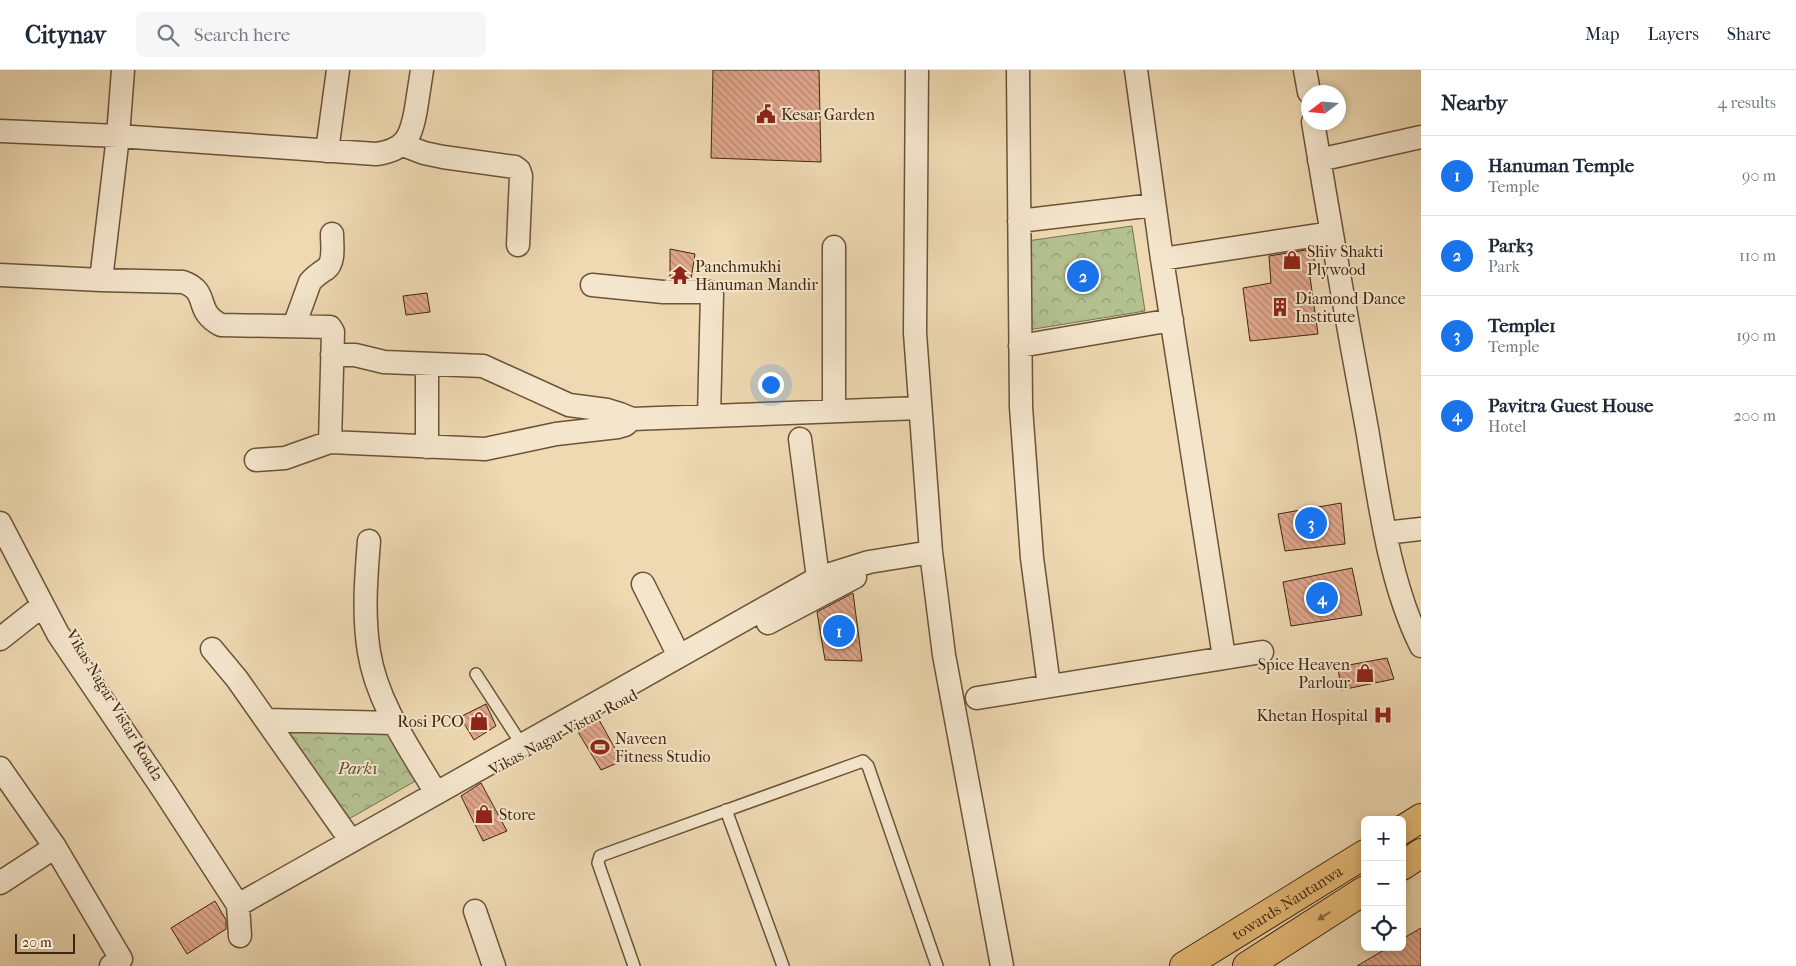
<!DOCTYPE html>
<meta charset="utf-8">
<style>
body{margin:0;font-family:"IM FELL French Canon",serif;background:#f6f6f7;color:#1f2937}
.controls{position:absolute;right:15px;bottom:15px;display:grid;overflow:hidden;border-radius:8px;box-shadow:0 2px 8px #0003}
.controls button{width:45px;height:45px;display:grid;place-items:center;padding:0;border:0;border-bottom:1px solid #e0e1e3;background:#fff;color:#1f2937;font:25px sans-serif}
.compass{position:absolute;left:1301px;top:15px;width:45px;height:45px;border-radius:50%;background:#fff;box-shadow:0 2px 8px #0003;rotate:254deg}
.scale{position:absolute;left:15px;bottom:12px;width:60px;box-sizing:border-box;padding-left:5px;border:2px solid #40260e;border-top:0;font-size:14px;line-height:18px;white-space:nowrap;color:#40260e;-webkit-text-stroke:4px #f4e6cd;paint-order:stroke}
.you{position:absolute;left:770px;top:314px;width:18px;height:18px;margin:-12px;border:4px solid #fff;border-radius:50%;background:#1a73e8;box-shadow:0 0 0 8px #1a73e833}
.badge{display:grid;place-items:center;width:32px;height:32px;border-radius:50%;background:#1a73e8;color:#fff;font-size:16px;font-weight:700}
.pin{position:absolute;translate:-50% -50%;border:2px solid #fff;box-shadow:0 1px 5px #0006}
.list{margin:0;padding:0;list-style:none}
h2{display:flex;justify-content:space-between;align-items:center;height:65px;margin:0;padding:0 20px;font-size:21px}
h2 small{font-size:16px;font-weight:400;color:#747a83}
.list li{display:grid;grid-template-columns:32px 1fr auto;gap:15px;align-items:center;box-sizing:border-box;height:80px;padding:0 20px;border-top:1px solid #e0e1e3}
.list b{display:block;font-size:19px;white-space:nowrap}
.list p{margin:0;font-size:16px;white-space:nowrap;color:#747a83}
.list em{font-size:16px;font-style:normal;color:#747a83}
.icon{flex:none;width:28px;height:28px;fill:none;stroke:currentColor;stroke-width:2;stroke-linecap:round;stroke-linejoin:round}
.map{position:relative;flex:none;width:1421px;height:896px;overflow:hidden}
header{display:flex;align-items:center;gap:30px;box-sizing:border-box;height:70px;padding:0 25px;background:#fff;border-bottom:1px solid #e0e1e3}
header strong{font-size:24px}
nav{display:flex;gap:28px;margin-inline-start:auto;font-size:18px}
.search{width:350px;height:45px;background:#f6f6f7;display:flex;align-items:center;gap:12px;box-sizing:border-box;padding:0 18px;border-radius:8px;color:#747a83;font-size:19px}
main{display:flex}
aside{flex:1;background:#fff}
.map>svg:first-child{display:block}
</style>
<header>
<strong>Citynav</strong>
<div class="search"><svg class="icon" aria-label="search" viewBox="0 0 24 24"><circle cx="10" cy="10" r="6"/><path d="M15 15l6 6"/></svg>Search here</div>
<nav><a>Map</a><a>Layers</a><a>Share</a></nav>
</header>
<main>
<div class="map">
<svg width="1421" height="896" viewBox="0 0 1421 896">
<defs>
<pattern id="park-crowns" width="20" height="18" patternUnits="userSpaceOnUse" patternTransform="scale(1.25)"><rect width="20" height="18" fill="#b3c090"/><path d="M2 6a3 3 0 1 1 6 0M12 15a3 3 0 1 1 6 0" fill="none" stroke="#939c74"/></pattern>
<pattern id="building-back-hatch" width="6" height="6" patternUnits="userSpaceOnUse" patternTransform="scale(1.25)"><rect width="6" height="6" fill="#e1a78d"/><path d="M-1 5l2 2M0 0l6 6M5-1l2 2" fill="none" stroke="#b88872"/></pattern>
</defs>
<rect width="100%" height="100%" fill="#eed9b2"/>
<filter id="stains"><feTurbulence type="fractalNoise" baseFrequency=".004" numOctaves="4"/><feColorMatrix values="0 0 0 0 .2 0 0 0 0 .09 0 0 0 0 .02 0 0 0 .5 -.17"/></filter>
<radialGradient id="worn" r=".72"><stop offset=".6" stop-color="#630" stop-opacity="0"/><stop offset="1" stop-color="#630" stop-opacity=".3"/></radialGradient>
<path fill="url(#park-crowns)" stroke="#7a734f" d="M1132,156L1145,241L1028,260L1027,171Z
M279,657L390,659L419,709L347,750Z"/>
<path fill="url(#building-back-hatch)" stroke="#40260e" d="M713,0H819L821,92L711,88Z
M670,179L695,184L691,209H670Z
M1312,179L1316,199L1309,200L1318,264L1250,271L1243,218L1271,213L1269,186Z
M427,223L430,242L406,245L403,226Z
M1341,433L1345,474L1285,481L1278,444Z
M1352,498L1362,545L1291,556L1283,512Z
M853,523L862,591L825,590L817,542Z
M1387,588L1394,609L1341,620L1338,597Z
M486,634L496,656L474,670L460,647Z
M598,648L622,691L601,700L578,662Z
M481,713L507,761L483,771L461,726Z
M215,831L226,850V859L187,884L171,858Z
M1421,858V896H1357L1389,877H1402V869Z"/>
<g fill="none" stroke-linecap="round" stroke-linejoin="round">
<g stroke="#6c5337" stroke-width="14">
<path id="service" d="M476,604L522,675
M726,740L783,896
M634,896L598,793L600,786L863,691L868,696L937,896"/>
</g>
<g stroke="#6c5337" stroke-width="25">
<path id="minor" d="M917,0L915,263L931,482L944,585L1002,896
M1018,0L1021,337L1032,488L1049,616
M1136,0L1162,189L1224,587
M1305,0L1309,22
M1313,52C1330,155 1348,257 1367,359C1379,430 1389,512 1421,576
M0,61L118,66L123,0
M403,75L424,83L443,87L515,97L519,100L521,106L518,175
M327,81L338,0
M1319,90L1421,67
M1019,151L1154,135
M1162,189L1331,163
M0,205L101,210L118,66L376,84C406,80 411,67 416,39C418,26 420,13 422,0
M101,210L183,212C211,222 193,241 221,255L330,257L333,262L330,372
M592,215L663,222H709L712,225L709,346
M294,256L310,212C315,206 320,203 326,199C335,192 332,175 332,164
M1020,276L1172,250
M332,285H355L384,292L483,296L569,335L607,340L620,344L632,349L920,338
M834,341V177
M800,369L818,508
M427,377V294
M256,390L285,388L330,372L485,379L556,364L618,357L625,355L632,349
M0,453L58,564L164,721L238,835L240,866
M1385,463L1421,459
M369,471C366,508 363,545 369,582C377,633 410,679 436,723
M643,514L679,586
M768,553L855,507
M0,569L43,535
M212,579L237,609L351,771
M977,628L1262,582
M266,650L394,653
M0,698L55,777L121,889L111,896
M0,813L55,777
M238,835L818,508L869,492L931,482
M475,841L494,896"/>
</g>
<g stroke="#40260e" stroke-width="30">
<g id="primary">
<path d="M1402,760L1421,748"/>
<path d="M1402,796L1421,783"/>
<path id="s1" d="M1184,896L1365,784"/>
<path d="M1247,896L1365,820"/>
</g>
</g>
<use href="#service" stroke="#f4e6cd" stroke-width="11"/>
<use href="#minor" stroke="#f4e6cd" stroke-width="22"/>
<use href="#primary" stroke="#e7bc79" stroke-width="28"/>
</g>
<defs><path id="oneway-solid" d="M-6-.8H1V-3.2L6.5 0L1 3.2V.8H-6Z" transform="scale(1.25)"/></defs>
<use fill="#8b6a3e" href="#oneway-solid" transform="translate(1324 846) rotate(147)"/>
<defs>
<g id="civic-bare" transform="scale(1.5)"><path d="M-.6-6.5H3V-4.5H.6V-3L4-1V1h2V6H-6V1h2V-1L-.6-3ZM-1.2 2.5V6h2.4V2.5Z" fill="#8f2418" stroke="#f4e6cd" stroke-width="2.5" paint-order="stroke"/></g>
<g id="shop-bare" transform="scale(1.5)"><path d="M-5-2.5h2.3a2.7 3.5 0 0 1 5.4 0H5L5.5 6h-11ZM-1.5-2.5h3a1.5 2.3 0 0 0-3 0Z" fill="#8f2418" stroke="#f4e6cd" stroke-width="2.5" paint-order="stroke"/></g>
<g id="temple-bare" transform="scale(1.5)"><path d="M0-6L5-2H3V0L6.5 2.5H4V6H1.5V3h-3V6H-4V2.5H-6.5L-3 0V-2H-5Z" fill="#8f2418" stroke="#f4e6cd" stroke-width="2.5" paint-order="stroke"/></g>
<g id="building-bare" transform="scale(1.5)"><path d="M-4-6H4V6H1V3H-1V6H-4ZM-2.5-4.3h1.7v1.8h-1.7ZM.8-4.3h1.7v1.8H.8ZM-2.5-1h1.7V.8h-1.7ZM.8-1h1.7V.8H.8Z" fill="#8f2418" stroke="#f4e6cd" stroke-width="2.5" paint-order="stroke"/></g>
<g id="hospital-bare" transform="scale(1.5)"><path d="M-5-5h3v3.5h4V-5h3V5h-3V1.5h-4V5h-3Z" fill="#8f2418" stroke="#f4e6cd" stroke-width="2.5" paint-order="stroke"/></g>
<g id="stadium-bare" transform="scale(1.5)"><path d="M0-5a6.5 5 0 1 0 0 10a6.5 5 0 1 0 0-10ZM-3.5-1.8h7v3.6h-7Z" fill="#8f2418" stroke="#f4e6cd" stroke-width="2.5" paint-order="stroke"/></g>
</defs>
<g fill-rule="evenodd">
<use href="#civic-bare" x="766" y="44"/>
<use href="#shop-bare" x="1292" y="190"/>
<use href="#temple-bare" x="680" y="205"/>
<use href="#building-bare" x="1280" y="237"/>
<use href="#shop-bare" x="1365" y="603"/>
<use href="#hospital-bare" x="1383" y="645"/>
<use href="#shop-bare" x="479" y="651"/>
<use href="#stadium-bare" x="600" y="677"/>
<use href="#shop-bare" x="484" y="744"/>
</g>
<g text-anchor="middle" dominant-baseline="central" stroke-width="4" stroke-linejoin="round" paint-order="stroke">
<g font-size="16" fill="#40260e" stroke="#f4e6cd" text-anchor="start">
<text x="781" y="44">Kesar Garden</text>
<text x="1307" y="181">Shiv Shakti<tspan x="1307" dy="18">Plywood</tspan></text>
<text x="695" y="196">Panchmukhi<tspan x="695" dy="18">Hanuman Mandir</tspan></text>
<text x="1295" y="228">Diamond Dance<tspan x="1295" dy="18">Institute</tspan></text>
<text x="1350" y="594" text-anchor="end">Spice Heaven<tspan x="1350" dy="18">Parlour</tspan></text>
<text x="1368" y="645" text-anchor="end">Khetan Hospital</text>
<text x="464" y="651" text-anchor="end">Rosi PCO</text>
<text x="615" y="668">Naveen<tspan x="615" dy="18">Fitness Studio</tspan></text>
<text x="499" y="744">Store</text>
</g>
<g font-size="16" fill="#40260e" stroke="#f4e6cd">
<text transform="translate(115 635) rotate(59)">Vikas Nagar Vistar Road2</text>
<text transform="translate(563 662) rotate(-28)">Vikas Nagar Vistar Road</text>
<text stroke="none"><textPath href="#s1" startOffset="121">towards Nautanwa</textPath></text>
</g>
<g font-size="16" font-style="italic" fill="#5d4c2e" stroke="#f4e6cd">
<text x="358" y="698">Park1</text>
</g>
</g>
<rect width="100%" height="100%" filter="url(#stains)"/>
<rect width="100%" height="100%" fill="url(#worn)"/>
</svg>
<div class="controls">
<button>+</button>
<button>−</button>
<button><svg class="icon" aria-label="locate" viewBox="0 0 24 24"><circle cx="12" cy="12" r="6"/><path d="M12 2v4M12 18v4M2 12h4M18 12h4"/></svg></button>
</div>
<svg class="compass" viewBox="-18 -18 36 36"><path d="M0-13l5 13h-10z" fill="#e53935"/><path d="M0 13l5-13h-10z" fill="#747a83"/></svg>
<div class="scale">20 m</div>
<div class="you"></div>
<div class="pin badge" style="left:839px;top:561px">1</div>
<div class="pin badge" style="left:1083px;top:206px">2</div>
<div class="pin badge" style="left:1311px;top:453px">3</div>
<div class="pin badge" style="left:1322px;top:528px">4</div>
</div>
<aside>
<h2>Nearby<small>4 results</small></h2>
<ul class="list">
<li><span class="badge">1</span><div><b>Hanuman Temple</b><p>Temple</p></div><em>90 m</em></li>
<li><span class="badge">2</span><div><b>Park3</b><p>Park</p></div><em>110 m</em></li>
<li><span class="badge">3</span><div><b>Temple1</b><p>Temple</p></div><em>190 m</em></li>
<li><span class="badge">4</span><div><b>Pavitra Guest House</b><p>Hotel</p></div><em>200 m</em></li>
</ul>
</aside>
</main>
